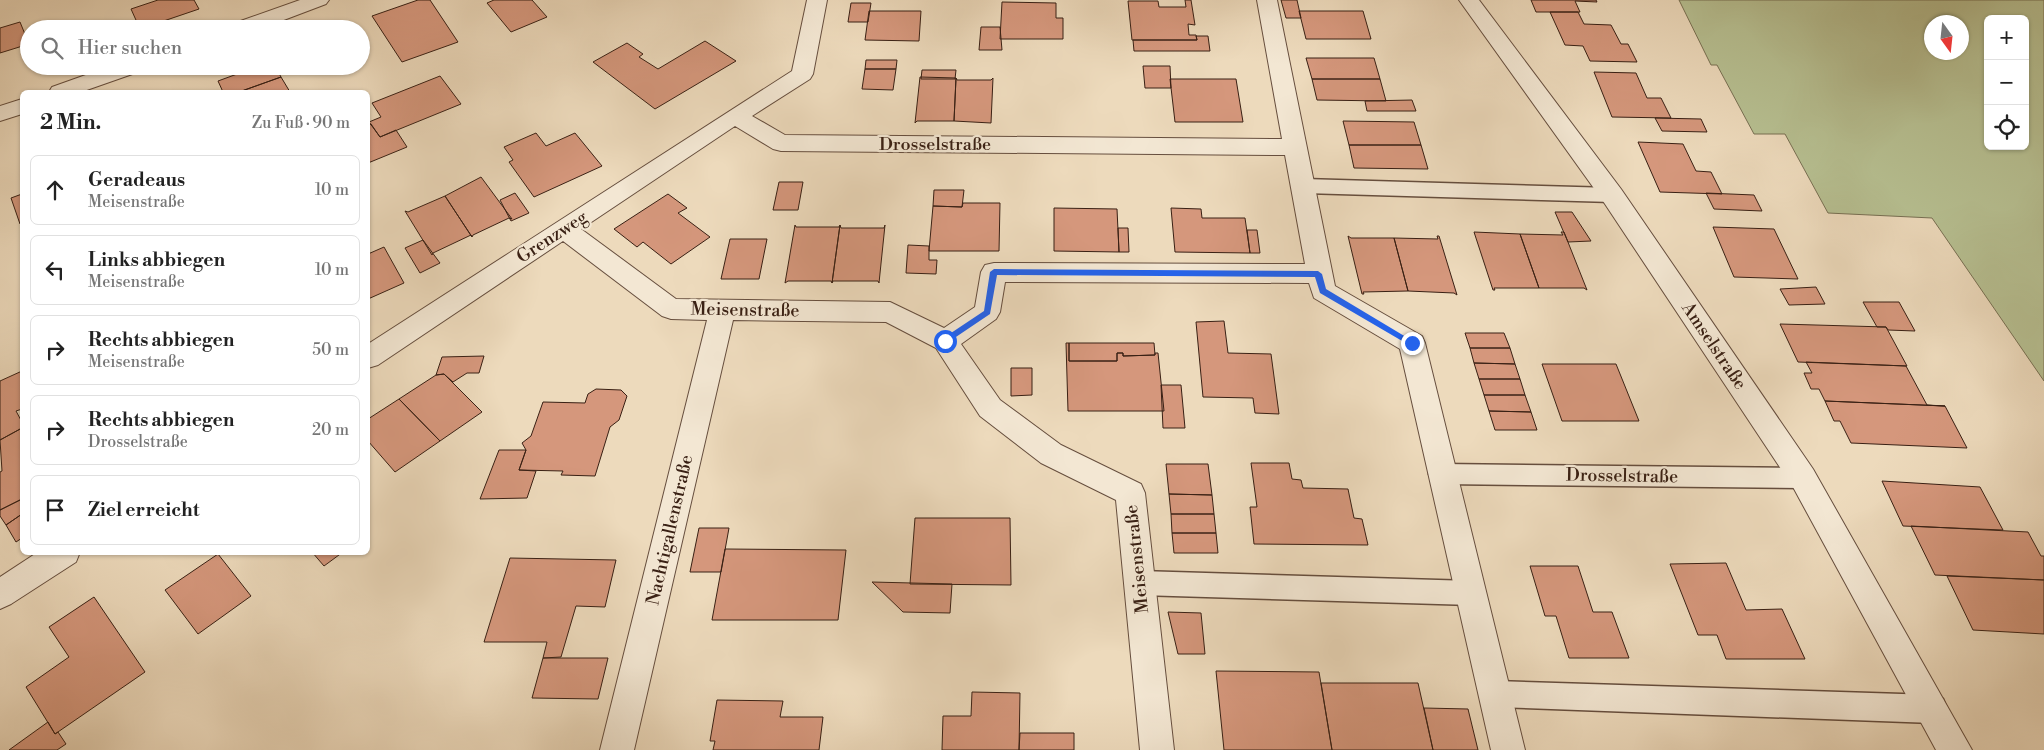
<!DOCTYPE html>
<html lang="de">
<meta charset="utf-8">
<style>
body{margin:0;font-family:"Libre Bodoni",serif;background:#f6f6f6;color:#222}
.controls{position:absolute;right:15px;top:15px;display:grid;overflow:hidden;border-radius:8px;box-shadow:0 1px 4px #0004}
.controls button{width:45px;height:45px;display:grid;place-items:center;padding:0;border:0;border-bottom:1px solid #e0e0e0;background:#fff;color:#222;font:25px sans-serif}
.compass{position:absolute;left:1924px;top:15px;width:45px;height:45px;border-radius:50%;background:#fff;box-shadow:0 1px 4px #0004;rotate:165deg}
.stop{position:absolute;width:15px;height:15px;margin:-11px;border:4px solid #2563eb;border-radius:50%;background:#fff}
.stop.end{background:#2563eb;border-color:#fff;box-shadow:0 1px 5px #0008}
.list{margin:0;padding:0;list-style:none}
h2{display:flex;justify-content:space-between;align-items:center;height:65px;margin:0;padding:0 20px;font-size:21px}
h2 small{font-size:16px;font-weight:400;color:#767676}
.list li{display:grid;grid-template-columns:32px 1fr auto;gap:15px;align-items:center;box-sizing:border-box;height:70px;margin:0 10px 10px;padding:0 10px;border:1px solid #e0e0e0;border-radius:8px}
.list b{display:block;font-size:19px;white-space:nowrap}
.list p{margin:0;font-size:16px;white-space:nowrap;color:#767676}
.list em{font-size:16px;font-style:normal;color:#767676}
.icon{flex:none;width:28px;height:28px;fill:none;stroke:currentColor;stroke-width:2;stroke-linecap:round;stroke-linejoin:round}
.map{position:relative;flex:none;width:2044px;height:750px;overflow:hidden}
.search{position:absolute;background:#fff;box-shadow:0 1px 4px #0004;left:20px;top:20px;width:350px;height:55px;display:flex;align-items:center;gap:12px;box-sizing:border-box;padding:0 18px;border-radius:28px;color:#767676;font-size:19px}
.panel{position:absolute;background:#fff;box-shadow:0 1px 4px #0004;left:20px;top:90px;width:350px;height:465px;border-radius:8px}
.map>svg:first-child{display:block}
</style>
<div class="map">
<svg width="2044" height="750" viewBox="0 0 2044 750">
<rect width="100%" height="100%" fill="#eddabc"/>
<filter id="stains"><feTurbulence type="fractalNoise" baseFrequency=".004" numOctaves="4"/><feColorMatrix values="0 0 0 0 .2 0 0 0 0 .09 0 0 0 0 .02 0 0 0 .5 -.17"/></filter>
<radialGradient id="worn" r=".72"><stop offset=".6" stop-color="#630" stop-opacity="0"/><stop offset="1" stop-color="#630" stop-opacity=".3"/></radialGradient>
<path fill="#b7c092" stroke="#787053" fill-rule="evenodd" d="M1679,0H2044V381L1932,218L1828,213L1785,134H1754L1717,65H1711ZM1988,19H2025V146H1988ZM1932,22H1962V52H1932Z"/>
<path fill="#d5977c" stroke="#392014" d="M158,0H194L199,9L140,29L131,9Z
M418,0H430L458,42L402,62L372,16Z
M494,0H532L547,17L511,32L487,3Z
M1185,0H1191L1195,25L1188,24L1189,35H1196L1197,40H1132L1128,1H1158L1159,7H1186Z
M1281,0H1297L1301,18H1286Z
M1531,0H1596L1597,2L1575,1L1580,12H1536Z
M1002,2L1056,3V18H1063V39H1000Z
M851,3H871L868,22H848Z
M869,11H921L919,41L865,40Z
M1299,11H1363L1371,39H1306Z
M1550,12H1578L1584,24L1611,25L1621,44H1628L1637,62L1590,61L1583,46L1565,45Z
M20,22L29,44L0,53V28Z
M93,22L96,29H73Z
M981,27H1000L1002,50H979Z
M1196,36H1208L1210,51H1134L1133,40H1197Z
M705,41L736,61L655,109L593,62L627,43L643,54L639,57L658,69Z
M1306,58H1374L1380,79H1312Z
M866,60H897L896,69H865Z
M259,66H275L281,77L239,92H223L218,81Z
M1143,66H1170L1171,88H1145Z
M865,69H896L893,90L862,89Z
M922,70H956L955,79H921Z
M1594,72L1636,73L1647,98H1661L1671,118L1612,117Z
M440,76L461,104L380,137L369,122L381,117L372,103Z
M281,77L290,92H239Z
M920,77L956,78L954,121H917L915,123Z
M956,78L957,80H991L993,78L991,123L954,121Z
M1170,79H1236L1243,122H1175Z
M1312,79H1380L1386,101L1317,100Z
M1412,100L1416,111H1367L1365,101Z
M1655,118L1701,119L1707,132L1662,131Z
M1343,121L1414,122L1421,145H1349Z
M371,124L380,137L396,130L407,147L368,163V125Z
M536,133L546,146L575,133L602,166L534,197L509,162L513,160L504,147Z
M1638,142L1683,144L1696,171L1711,172L1722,194L1660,192Z
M1349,145H1421L1428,169L1354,168Z
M481,177L512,219L509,218L473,235L472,237L445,196Z
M779,182H803L798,210H773Z
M934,190H964L962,207L933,206Z
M515,193L529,213L511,221L500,200Z
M1706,193L1754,195L1762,211L1714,209Z
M22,194V224H20L11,198Z
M668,194L687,208L678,213L710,237L671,264L643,242L637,247L614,229Z
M445,196L472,237L471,235L433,253L432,255L405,211L408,212Z
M963,203H1000L999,251H929L933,206L962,207Z
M1054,208L1117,209L1119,252L1054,251Z
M1171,208L1201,209L1202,218H1245L1250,253L1175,252Z
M1555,212H1572L1591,241L1568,242Z
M795,225L796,227H839L840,225L832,283L831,281H788L785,283Z
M840,225L841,228H884L885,225L879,283L878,281H833L832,283Z
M1713,227L1774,229L1798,279L1734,277Z
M1118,228H1128L1129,252H1119Z
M1247,230H1257L1260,253H1250Z
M1474,232L1520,234L1539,288H1494L1495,290H1493Z
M1561,232H1564L1587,290L1584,288H1539L1520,234L1563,235Z
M1348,236L1351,238H1394L1408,291L1363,292L1364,294H1362Z
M1437,236H1439L1457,295L1454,293L1408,291L1394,238L1438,239Z
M730,239H767L759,279H721Z
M423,240L440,263L420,273L405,248Z
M908,245L929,246V260H937L936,274L906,273Z
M384,247L404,283L368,299V254Z
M1816,287L1825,304L1789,305L1780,289Z
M1863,302H1899L1915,331L1888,330L1886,327H1877Z
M1224,321L1228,353L1271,354L1279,414L1255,413L1253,398L1203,397L1196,322Z
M1780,324L1886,327L1907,366L1798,362Z
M1465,333H1504L1510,348H1470Z
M1066,343H1069V361H1117V353H1123V356L1155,355V353H1158L1164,411H1068Z
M1069,343H1154L1155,355L1123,356V353H1117V361H1069Z
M1470,348H1510L1515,364L1474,363Z
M484,356L479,373H467L453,382L444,374L436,375L442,357Z
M1806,362L1906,366L1927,405L1945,406L1825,401L1819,389H1811L1804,373H1812Z
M1474,363L1515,364L1520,379H1479Z
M1542,364H1616L1639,421H1562Z
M1011,368H1032V395L1011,396Z
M22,371V409L16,411L22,422V428L0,440V381Z
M444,374L482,412L440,441L399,399L436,375Z
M1479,379H1520L1525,395H1484Z
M1161,385H1181L1185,428H1163Z
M596,389L621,390L627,396L619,420L610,427L595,476L561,475L563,471L519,470L526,450L522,443L531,436L543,402L585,403L588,394Z
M1484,395H1525L1531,412L1489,411Z
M399,399L440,441L395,472L368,441V419Z
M1825,401L1945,406L1967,448L1851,443L1840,421H1834Z
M1489,411L1531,412L1537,430H1495Z
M22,428V499L0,510V472L2,471L0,440Z
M499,450H526L519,470L536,471L527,498L480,499Z
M1251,463H1289L1292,479L1301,480L1303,488L1348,489L1354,518L1362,519L1368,545L1254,544L1250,507H1257Z
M1166,464H1208L1212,495L1169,494Z
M1882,481L1980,487L2003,530L1903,526Z
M1169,494L1212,495L1214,514H1171Z
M22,499V514L6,525L0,516V510Z
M22,514V538L16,542L6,525Z
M1171,514H1214L1216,533H1172Z
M915,518H1010L1011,585L910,584Z
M1911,526L2028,532L2041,556H2044V580L1935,575Z
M699,528H729L721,572H690Z
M1172,533H1216L1218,553H1174Z
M725,549L846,550L838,620H712Z
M312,552H343L324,566Z
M218,554L251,596L198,634L165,590Z
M510,558L616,560L605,607L576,606L561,657L543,658L547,642H484Z
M1726,563L1746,610L1782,609L1805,659H1726L1717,635H1698L1670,564Z
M1530,566H1578L1593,612H1612L1629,658H1569L1556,616H1545Z
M1947,576L2044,580V634L1973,630Z
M872,582L952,584L950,613L903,612Z
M94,597L145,672L55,734L26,687L69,657L49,627Z
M1168,612L1201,613L1205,654H1178Z
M543,658H608L598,699L532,698Z
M1216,671L1319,672L1332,750H1224Z
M1321,683H1418L1433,750H1332Z
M972,692L1020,693L1019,750H942L943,716H971Z
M717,700L783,701L780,717H823L819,750H713L715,741H710Z
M1424,708L1468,709L1478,750H1433Z
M48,722L55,734L58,732L66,744L57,750H9Z
M1020,733H1074V750H1019Z"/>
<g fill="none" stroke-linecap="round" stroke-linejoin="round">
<g stroke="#664e3e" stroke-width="3">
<path id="service" d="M1304,179L1612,188L1619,190L1622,195L1619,200L1612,202L1304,193L1297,191L1294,186L1297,181Z
M1441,464L1803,468L1812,471L1815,478L1812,485L1803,488L1441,484L1433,481L1429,474L1433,467Z
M1140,571L1472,581L1481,585L1485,593L1481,601L1472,605L1140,595L1131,591L1127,583L1131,575Z
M1496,681L1933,695L1943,699L1947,709L1943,719L1933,723L1496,707L1486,703L1482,694L1486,685Z"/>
</g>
<g stroke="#664e3e" stroke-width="2">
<path id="minor" d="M300,0H329L326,4L260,29H229L232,24Z
M807,0H827L813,74L810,79L752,116L785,135L1282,139L1257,0H1277L1335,286L1422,336L1425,343L1525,750H1491L1400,349L1314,298L1309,283L1005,282L1000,312L996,319L961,344L1000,400L1061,445L1141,484L1145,493L1174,750H1140L1116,500L1041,463L980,416L936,348L886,322L733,320L634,750H600L707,320L671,319L662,316L563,241L378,365L368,368V344L792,71ZM735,126L773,149L781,151L1285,155L1305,264L994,263L985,265L981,272L975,307L944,328L890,302L676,299L581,229Z
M1459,0H1479L1621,189L1813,469L1972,750H1936L1793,487L1603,201Z
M111,66H144L141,71L81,92H49L52,87Z
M22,99V114L0,121V106Z
M38,552H80L76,562L11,604L0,609V577Z"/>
</g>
<use href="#service" fill="#f3e7d3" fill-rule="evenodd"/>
<use href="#minor" fill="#f3e7d3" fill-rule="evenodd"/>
</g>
<path fill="#2563eb" d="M994,269L1318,271L1322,274L1326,289L1416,343L1409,345L1320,293L1315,277L997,275L990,314L947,343H942V339L984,311L990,272Z"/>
<g text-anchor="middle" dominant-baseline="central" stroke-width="4.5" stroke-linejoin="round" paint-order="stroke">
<g font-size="18" fill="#392014" stroke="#f3e7d3">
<text x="935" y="144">Drosselstraße</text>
<text transform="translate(552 237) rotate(-33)">Grenzweg</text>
<text transform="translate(745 310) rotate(1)">Meisenstraße</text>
<text transform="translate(1714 346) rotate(56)">Amselstraße</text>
<text transform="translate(1622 476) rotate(1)">Drosselstraße</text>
<text transform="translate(670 530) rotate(-77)">Nachtigallenstraße</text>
<text transform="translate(1137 559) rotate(-96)">Meisenstraße</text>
</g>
</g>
<rect width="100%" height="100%" filter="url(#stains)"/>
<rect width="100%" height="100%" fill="url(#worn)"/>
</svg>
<div class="controls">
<button>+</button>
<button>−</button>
<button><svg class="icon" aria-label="locate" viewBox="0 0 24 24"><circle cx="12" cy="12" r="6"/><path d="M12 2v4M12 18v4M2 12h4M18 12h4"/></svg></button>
</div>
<svg class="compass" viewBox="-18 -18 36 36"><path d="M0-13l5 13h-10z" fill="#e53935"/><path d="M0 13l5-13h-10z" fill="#767676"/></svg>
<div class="stop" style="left:945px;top:341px"></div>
<div class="stop end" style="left:1412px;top:343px"></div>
<div class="search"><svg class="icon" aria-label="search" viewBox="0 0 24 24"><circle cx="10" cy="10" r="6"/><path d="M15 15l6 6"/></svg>Hier suchen</div>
<section class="panel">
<h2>2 Min.<small>Zu Fuß · 90 m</small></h2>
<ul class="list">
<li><svg class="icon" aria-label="ahead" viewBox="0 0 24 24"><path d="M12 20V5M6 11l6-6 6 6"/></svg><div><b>Geradeaus</b><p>Meisenstraße</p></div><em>10 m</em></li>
<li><svg class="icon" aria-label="left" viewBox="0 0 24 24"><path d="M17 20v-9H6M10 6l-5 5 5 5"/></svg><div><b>Links abbiegen</b><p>Meisenstraße</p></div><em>10 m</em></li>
<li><svg class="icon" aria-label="right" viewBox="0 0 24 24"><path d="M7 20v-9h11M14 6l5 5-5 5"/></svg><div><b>Rechts abbiegen</b><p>Meisenstraße</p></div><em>50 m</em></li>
<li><svg class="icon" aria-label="right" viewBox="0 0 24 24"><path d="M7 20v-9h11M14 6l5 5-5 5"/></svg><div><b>Rechts abbiegen</b><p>Drosselstraße</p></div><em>20 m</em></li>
<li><svg class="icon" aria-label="arrive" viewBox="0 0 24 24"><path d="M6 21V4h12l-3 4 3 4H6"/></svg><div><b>Ziel erreicht</b></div></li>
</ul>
</section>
</div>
